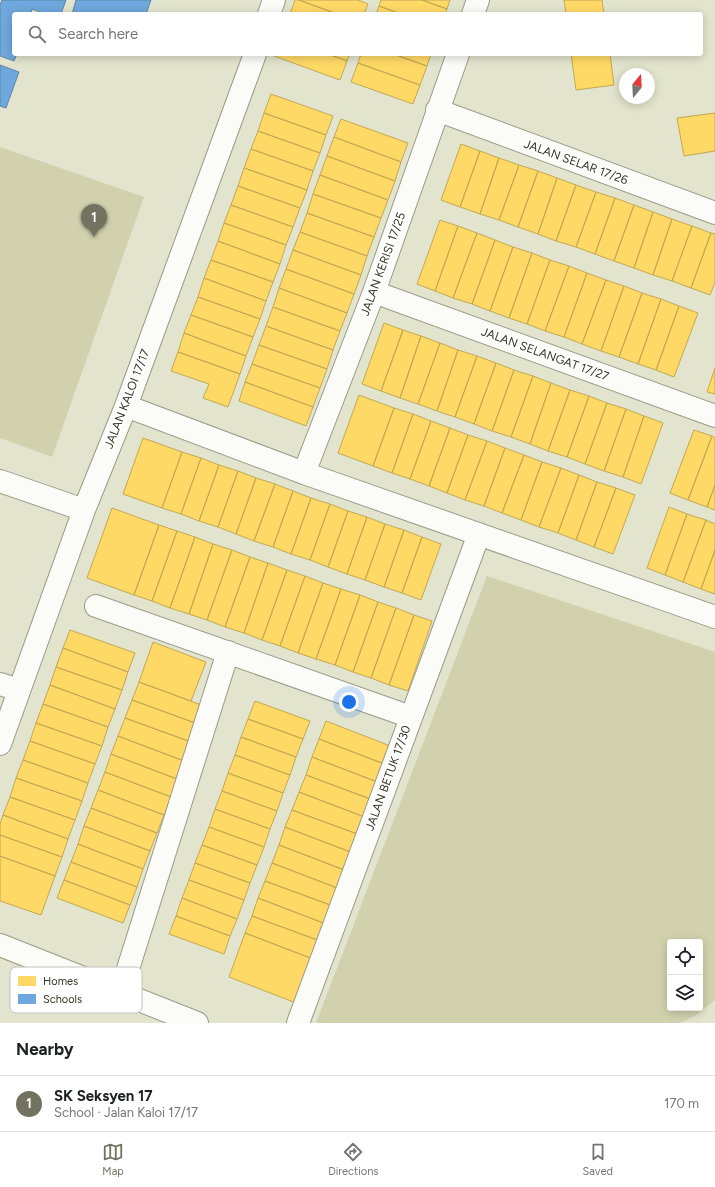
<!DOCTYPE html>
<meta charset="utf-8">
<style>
body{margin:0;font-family:Figtree,sans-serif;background:#f2f2f2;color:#202124}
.controls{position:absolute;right:12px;bottom:12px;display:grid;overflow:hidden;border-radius:4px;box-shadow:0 2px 10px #0003}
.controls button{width:36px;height:36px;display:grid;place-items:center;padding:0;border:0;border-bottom:1px solid #e0e0e0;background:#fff;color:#202124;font:20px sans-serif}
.compass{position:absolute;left:619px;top:68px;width:36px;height:36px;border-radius:50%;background:#fff;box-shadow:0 2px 10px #0003;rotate:18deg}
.you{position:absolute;left:349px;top:702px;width:14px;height:14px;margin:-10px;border:3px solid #fff;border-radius:50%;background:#1a73e8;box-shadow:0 0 0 6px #1a73e833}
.badge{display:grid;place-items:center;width:26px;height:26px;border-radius:50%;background:#727260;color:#fff;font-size:13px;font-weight:700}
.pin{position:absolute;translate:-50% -33px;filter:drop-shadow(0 1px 2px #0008)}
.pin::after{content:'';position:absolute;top:21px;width:14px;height:12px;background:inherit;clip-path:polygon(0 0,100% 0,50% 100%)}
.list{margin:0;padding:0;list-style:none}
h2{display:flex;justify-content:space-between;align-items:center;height:52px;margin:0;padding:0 16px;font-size:17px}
h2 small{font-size:13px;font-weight:400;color:#757577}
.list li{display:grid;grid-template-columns:26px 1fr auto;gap:12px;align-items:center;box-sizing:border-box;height:56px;padding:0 16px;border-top:1px solid #e0e0e0}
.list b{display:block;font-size:15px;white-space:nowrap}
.list p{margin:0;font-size:13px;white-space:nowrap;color:#757577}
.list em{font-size:13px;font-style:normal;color:#757577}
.icon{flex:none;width:22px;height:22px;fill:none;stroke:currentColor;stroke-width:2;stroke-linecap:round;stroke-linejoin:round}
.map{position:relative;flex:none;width:715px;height:1023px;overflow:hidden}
.search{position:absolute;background:#fff;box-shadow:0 2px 10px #0003;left:12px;right:12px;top:12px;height:44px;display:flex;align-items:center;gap:10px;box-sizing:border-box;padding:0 14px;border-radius:4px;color:#757577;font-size:15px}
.sheet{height:108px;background:#fff}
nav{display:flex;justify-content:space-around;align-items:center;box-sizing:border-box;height:56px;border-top:1px solid #e0e0e0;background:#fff;font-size:11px;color:#757577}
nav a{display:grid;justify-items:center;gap:2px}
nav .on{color:#727260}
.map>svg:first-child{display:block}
</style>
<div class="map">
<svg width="715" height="1023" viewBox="0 0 715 1023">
<rect width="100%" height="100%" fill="#e3e4cd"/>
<path fill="#d1d2ad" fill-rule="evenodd" d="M0,147L144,197L52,457L0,438Z
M487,576L715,652V1000L698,1014L680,1023H316ZM670,942H700V1008H670Z"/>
<path fill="#ffd966" stroke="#c2a852" d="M295,0H299L337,14H290Z
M299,0H358L368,4L364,14H337Z
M381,0H422L447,9L445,14H401L379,6Z
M422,0H450L447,9Z
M564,0H602L604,14H566Z
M379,6L401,14H376Z
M275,54H328L347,61L340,80L274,56Z
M328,54H350L347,61Z
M361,54H393L427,66L420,85L358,63Z
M393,54H431L427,66Z
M571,54H610L614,85L576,90Z
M358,63L420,85L413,104L351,82Z
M271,94L333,116L326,135L264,113Z
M264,113L326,135L320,153L258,131Z
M715,113V151L684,156L677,118Z
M341,119L408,143L401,162L334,137Z
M258,131L320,153L313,171L251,149Z
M334,137L401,162L395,181L327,156Z
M461,144L480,151L460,207L441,200Z
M251,149L313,171L307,190L244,168Z
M480,151L499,158L480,214L460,207Z
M327,156L395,181L388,200L320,175Z
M499,158L519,165L499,220L480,214Z
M519,165L538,171L518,227L499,220Z
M244,168L307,190L300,208L238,186Z
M538,171L557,178L538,234L518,227Z
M320,175L388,200L381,218L313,194Z
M557,178L576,185L556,241L538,234Z
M576,185L596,192L576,247L556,241Z
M238,186L300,208L293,227L231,205Z
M596,192L615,198L595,254L576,247Z
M313,194L381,218L374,237L307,213Z
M615,198L634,205L614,261L595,254Z
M231,205L293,227L286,245L224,223Z
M634,205L653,212L634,268L614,261Z
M653,212L672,219L653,275L634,268Z
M307,213L374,237L367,256L300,232Z
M672,219L692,226L672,281L653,275Z
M440,220L458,226L435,291L417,284Z
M224,223L286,245L280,264L218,241Z
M458,226L477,233L453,298L435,291Z
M692,226L711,233L691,288L672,281Z
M300,232L367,256L361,275L293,250Z
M477,233L495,240L472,304L453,298Z
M711,233L715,234V282L710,295L691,288Z
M495,240L513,247L490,311L472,304Z
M218,241L280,264L273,282L211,260Z
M513,247L532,253L509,318L490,311Z
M293,250L361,275L354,294L286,269Z
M532,253L550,260L527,324L509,318Z
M211,260L273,282L266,301L204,278Z
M550,260L569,266L545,331L527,324Z
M569,266L587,273L564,337L545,331Z
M286,269L354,294L347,313L279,288Z
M587,273L606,280L582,344L564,337Z
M204,278L266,301L260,319L198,297Z
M606,280L624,286L601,351L582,344Z
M624,286L642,293L619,357L601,351Z
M279,288L347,313L340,331L273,307Z
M642,293L661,299L638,364L619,357Z
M198,297L260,319L253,337L191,315Z
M661,299L679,306L656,370L638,364Z
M679,306L698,313L674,377L656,370Z
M273,307L340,331L333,350L266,326Z
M191,315L253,337L246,356L184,333Z
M384,323L403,330L381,391L362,384Z
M266,326L333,350L327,369L259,345Z
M403,330L421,336L400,398L381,391Z
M184,333L246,356L240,374L178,352Z
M421,336L440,343L418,404L400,398Z
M440,343L458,350L437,411L418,404Z
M259,345L327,369L320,388L252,364Z
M458,350L477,356L455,417L437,411Z
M178,352L240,374L228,407L203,398L209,384L171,371Z
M477,356L496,363L474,424L455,417Z
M496,363L514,370L492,431L474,424Z
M252,364L320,388L313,407L245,382Z
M715,368V394L707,392Z
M514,370L533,376L511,437L492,431Z
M533,376L551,383L530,444L511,437Z
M245,382L313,407L306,426L239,401Z
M551,383L570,390L548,451L530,444Z
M570,390L589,396L567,457L548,451Z
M359,395L394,408L373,466L338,453Z
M589,396L607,403L585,464L567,457Z
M607,403L626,409L604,471L585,464Z
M394,408L413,414L392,473L373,466Z
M626,409L644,416L623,477L604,471Z
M413,414L431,421L410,479L392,473Z
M644,416L663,423L641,484L623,477Z
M431,421L450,428L429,486L410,479Z
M450,428L468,435L447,493L429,486Z
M694,430L712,436L688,500L670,493Z
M468,435L487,441L465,500L447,493Z
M712,436L715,438V485L707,507L688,500Z
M143,438L182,452L162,508L123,494Z
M487,441L505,448L484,506L465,500Z
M505,448L524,455L502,513L484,506Z
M182,452L201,458L181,514L162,508Z
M524,455L542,462L521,520L502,513Z
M201,458L219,465L199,521L181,514Z
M542,462L561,468L539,527L521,520Z
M219,465L238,471L218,527L199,521Z
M561,468L579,475L558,533L539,527Z
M238,471L256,478L236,534L218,527Z
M579,475L597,482L576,540L558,533Z
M256,478L275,484L254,541L236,534Z
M597,482L616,488L594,547L576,540Z
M275,484L293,491L273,547L254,541Z
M715,485V510L707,507Z
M616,488L635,495L613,554L594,547Z
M293,491L311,498L291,554L273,547Z
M311,498L330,504L310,560L291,554Z
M330,504L348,511L328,567L310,560Z
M669,507L687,514L665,575L647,568Z
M112,508L159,525L134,595L87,578Z
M348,511L367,517L347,574L328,567Z
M687,514L706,520L683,582L665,575Z
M367,517L385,524L365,580L347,574Z
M706,520L715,524V550L701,589L683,582Z
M385,524L404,530L384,587L365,580Z
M159,525L177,531L152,601L134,595Z
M404,530L422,537L402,593L384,587Z
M177,531L195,537L170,608L152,601Z
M195,537L213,544L189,614L170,608Z
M422,537L441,544L421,600L402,593Z
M213,544L232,550L207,620L189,614Z
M232,550L250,557L225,627L207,620Z
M715,550V594L701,589Z
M250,557L268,563L244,633L225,627Z
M268,563L287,570L262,640L244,633Z
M287,570L305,576L280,646L262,640Z
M305,576L323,583L298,653L280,646Z
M323,583L341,589L316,659L298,653Z
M341,589L360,595L335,665L316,659Z
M360,595L378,602L353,672L335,665Z
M378,602L396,608L371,678L353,672Z
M396,608L414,615L389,685L371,678Z
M414,615L432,621L408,691L389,685Z
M70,630L135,653L128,672L63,648Z
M153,642L206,662L191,701L139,682Z
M63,648L128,672L122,690L56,667Z
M56,667L122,690L115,709L50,685Z
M139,682L204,706L198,724L132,700Z
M50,685L115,709L108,727L43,704Z
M132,700L198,724L191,742L125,718Z
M255,701L310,721L303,739L248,719Z
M43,704L108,727L102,746L36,723Z
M125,718L191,742L184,761L118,736Z
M248,719L303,739L296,757L241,737Z
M326,721L393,747L387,765L319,739Z
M36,723L102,746L95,764L30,741Z
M118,736L184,761L177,779L111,754Z
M241,737L296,757L290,775L235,755Z
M319,739L387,765L380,783L312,757Z
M30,741L95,764L88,783L23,760Z
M111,754L177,779L171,797L105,772Z
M235,755L290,775L283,793L228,773Z
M312,757L380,783L373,800L306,775Z
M23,760L88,783L82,801L16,778Z
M105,772L171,797L164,815L98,790Z
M228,773L283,793L277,811L222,791Z
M306,775L373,800L367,818L299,792Z
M16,778L82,801L75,820L10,797Z
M98,790L164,815L157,833L91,808Z
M222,791L277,811L270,829L215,809Z
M299,792L367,818L360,835L292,810Z
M10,797L75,820L68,839L3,815Z
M91,808L157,833L150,851L84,826Z
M215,809L270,829L264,847L209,827Z
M292,810L360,835L353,853L285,827Z
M3,815L68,839L62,857L0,835V824Z
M84,826L150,851L143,869L78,844Z
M209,827L264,847L257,865L202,845Z
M285,827L353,853L347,871L279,845Z
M0,835L62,857L55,876L0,856Z
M78,844L143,869L137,887L71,862Z
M202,845L257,865L250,883L195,863Z
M279,845L347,871L340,889L272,863Z
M0,856L55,876L41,915L0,901Z
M71,862L137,887L130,905L64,880Z
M195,863L250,883L244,900L189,880Z
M272,863L340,889L333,906L265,881Z
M64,880L130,905L123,923L57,898Z
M189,880L244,900L237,919L182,898Z
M265,881L333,906L326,924L258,898Z
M182,898L237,919L230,936L176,916Z
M258,898L326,924L320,941L252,916Z
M176,916L230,936L224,954L169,934Z
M252,916L320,941L313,959L245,933Z
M245,933L313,959L296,1003L229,977Z"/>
<path fill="#6fa8dc" stroke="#5e86a5" d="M2,0H66L61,14H46L32,9L31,14H14V54H17L14,61L0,56V5Z
M76,0H151L146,14H72Z
M0,65L19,72L6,108L0,106Z"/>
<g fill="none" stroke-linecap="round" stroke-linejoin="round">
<g stroke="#9a9a89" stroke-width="24">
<path id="minor" d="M269,14L274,0
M473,14L478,0
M437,110L715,213
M374,292L715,416
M126,406L304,473L715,617
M304,473L374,292L458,54
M0,481L84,510
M96,606L411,717
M0,684L19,690
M0,744L84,510L126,406L255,54
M0,945L197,1023
M121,991L228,652
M298,1023L479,534"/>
</g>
<use href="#minor" stroke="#fbfbf8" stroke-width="22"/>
</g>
<g text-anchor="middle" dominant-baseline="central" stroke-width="4" stroke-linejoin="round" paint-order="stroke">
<g font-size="12" fill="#353525" stroke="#fff">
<text transform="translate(576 162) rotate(20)">JALAN SELAR 17/26</text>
<text transform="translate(383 264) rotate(-70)">JALAN KERISI 17/25</text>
<text transform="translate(545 354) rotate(20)">JALAN SELANGAT 17/27</text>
<text transform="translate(127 399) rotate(-69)">JALAN KALOI 17/17</text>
<text transform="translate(388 778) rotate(-70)">JALAN BETUK 17/30</text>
</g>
</g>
<rect x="10" y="967" width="132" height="46" rx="6" fill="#fff" stroke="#c2c2be" stroke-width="1"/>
<rect x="18" y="976" width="18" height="10" fill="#ffd966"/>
<rect x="18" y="994" width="18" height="10" fill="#6fa8dc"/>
<g font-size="11" fill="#353525">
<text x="43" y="985">Homes</text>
<text x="43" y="1003">Schools</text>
</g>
</svg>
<div class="controls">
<button><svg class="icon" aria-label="locate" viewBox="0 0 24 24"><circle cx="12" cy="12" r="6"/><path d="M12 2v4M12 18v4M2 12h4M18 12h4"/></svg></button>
<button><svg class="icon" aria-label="layers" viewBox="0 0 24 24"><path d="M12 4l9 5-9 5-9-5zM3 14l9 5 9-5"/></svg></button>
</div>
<svg class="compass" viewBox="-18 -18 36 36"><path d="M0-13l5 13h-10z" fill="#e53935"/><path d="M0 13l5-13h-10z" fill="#757577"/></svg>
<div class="you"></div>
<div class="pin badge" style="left:94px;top:237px">1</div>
<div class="search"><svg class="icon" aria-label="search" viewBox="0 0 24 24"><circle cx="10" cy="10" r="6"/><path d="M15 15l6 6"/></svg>Search here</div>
</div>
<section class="sheet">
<h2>Nearby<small></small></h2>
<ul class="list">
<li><span class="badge">1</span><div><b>SK Seksyen 17</b><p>School · Jalan Kaloi 17/17</p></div><em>170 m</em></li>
</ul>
</section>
<nav>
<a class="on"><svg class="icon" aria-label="map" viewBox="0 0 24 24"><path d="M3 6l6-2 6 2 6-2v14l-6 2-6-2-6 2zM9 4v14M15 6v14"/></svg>Map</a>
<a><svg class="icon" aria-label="directions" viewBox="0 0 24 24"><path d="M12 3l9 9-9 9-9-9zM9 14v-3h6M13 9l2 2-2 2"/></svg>Directions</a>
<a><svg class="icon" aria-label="saved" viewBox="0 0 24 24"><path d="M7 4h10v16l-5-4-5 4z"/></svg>Saved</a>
</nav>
